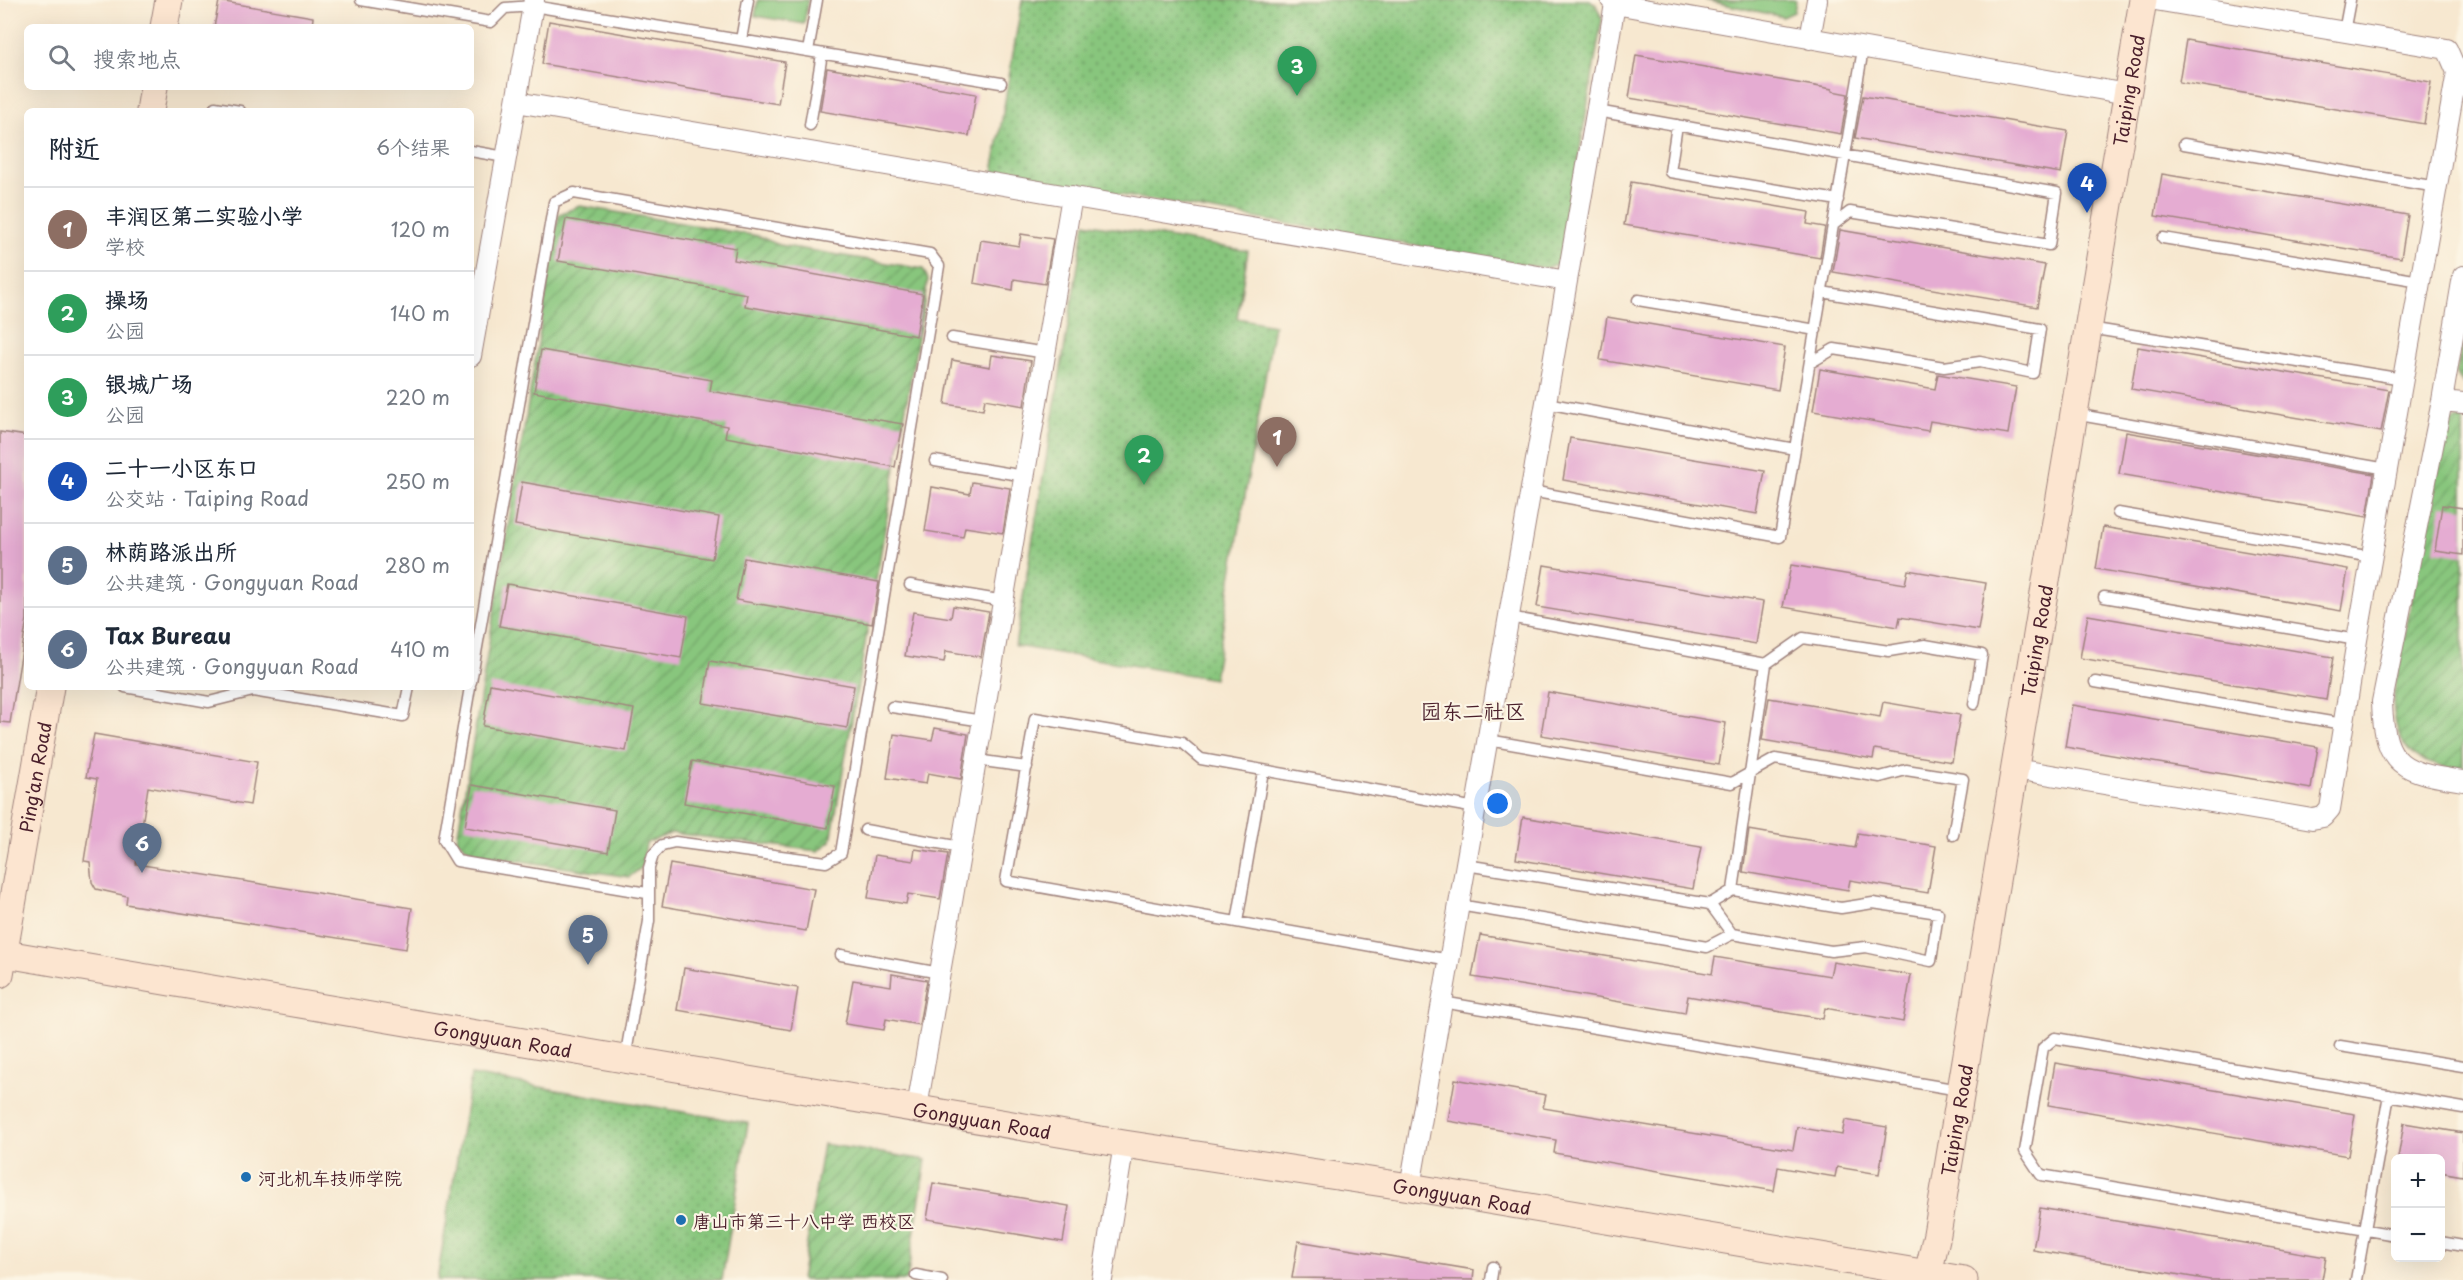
<!DOCTYPE html>
<html lang="zh">
<meta charset="utf-8">
<style>
body{margin:0;font-family:"Playpen Sans","LXGW WenKai TC",sans-serif;background:#f6f6f7;color:#1f2937}
.controls{position:absolute;right:18px;bottom:18px;display:grid;overflow:hidden;border-radius:9px;box-shadow:0 6px 24px #0002}
.controls button{width:54px;height:54px;display:grid;place-items:center;padding:0;border:0;border-bottom:2px solid #e0e1e3;background:#fff;color:#1f2937;font:30px sans-serif}
.you{position:absolute;left:1498px;top:804px;width:21px;height:21px;margin:-15px;border:4px solid #fff;border-radius:50%;background:#1a73e8;box-shadow:0 0 0 9px #1a73e833}
.badge{display:grid;place-items:center;width:39px;height:39px;border-radius:50%;background:#7c3aed;color:#fff;font-size:20px;font-weight:700}
.pin{position:absolute;translate:-50% -50px;filter:drop-shadow(0 2px 3px #0008)}
.pin::after{content:'';position:absolute;top:32px;width:21px;height:18px;background:inherit;clip-path:polygon(0 0,100% 0,50% 100%)}
.list{margin:0;padding:0;list-style:none}
h2{display:flex;justify-content:space-between;align-items:center;height:78px;margin:0;padding:0 24px;font-size:26px}
h2 small{font-size:20px;font-weight:400;color:#747a83}
.list li{display:grid;grid-template-columns:39px 1fr auto;gap:18px;align-items:center;box-sizing:border-box;height:84px;padding:0 24px;border-top:2px solid #e0e1e3}
.list b{display:block;font-size:22px;white-space:nowrap}
.list p{margin:0;font-size:20px;white-space:nowrap;color:#747a83}
.list em{font-size:20px;font-style:normal;color:#747a83}
.icon{flex:none;width:33px;height:33px;fill:none;stroke:currentColor;stroke-width:2;stroke-linecap:round;stroke-linejoin:round}
.map{position:relative;flex:none;width:2463px;height:1280px;overflow:hidden}
.search{position:absolute;background:#fff;box-shadow:0 6px 24px #0002;left:24px;top:24px;width:450px;height:66px;display:flex;align-items:center;gap:15px;box-sizing:border-box;padding:0 21px;border-radius:9px;color:#747a83;font-size:22px}
.panel{position:absolute;background:#fff;box-shadow:0 6px 24px #0002;left:24px;top:108px;width:450px;height:582px;border-radius:9px}
.map>svg:first-child{display:block}
</style>
<div class="map">
<svg width="2463" height="1280" viewBox="0 0 2463 1280">
<defs>
<pattern id="park-dots" width="8" height="8" patternUnits="userSpaceOnUse" patternTransform="scale(1.5)"><rect width="8" height="8" fill="#88c67d"/><path d="M2 2h.1M6 6h.1" fill="none" stroke="#71a067" stroke-width="1.8" stroke-linecap="round"/></pattern>
<pattern id="garden-furrows" width="10" height="10" patternUnits="userSpaceOnUse" patternTransform="scale(1.5)"><rect width="10" height="10" fill="#88c67d"/><path d="M-1 1l2-2M0 10L10 0M9 11l2-2" fill="none" stroke="#71a067"/></pattern>
</defs>
<rect width="100%" height="100%" fill="#fcf5e5"/>
<filter id="ink" filterUnits="userSpaceOnUse"><feTurbulence type="fractalNoise" baseFrequency=".0167" numOctaves="2"/><feDisplacementMap in="SourceGraphic" scale="12" xChannelSelector="R" yChannelSelector="G"/><feConvolveMatrix kernelMatrix="1 2 1 2 8 2 1 2 1" color-interpolation-filters="sRGB"/></filter>
<filter id="wash" filterUnits="userSpaceOnUse"><feTurbulence type="fractalNoise" baseFrequency=".008" numOctaves="4" result="noise"/><feDisplacementMap in="SourceGraphic" scale="24" xChannelSelector="R" yChannelSelector="G"/><feGaussianBlur stdDeviation="1.35" result="paint"/><feColorMatrix in="noise" values="0 0 0 0 0 0 0 0 0 0 0 0 0 0 0 0 0 1.4 0 .05"/><feComposite in="paint" operator="in"/></filter>
<g filter="url(#wash)">
<rect width="100%" height="100%" fill="#f7e8d0"/>
<path fill="#88c67d" stroke="#697254" stroke-width="1.5" d="M758,0H808L804,24L755,16Z
M1705,0H1796L1794,12L1783,17Z"/>
<path fill="url(#park-dots)" stroke="#697254" stroke-width="1.5" d="M1022,0H1590L1596,5L1602,19L1562,256L1556,264L1545,268L993,173Z
M1085,223L1248,251L1237,318L1274,325L1214,679L1015,646Z
M471,1075L748,1123L722,1280H437Z"/>
<path fill="url(#garden-furrows)" stroke="#697254" stroke-width="1.5" d="M580,206L758,236L779,245L923,269L928,279L831,841L818,851L672,833L646,843L642,867L629,877L474,854L457,839L559,214Z
M2463,338V385L2456,372Z
M2463,418V771C2413,763 2394,751 2393,697L2444,431L2451,421Z
M823,1144L926,1160L907,1280H801Z"/>
<g id="blocks">
<path fill="#e5acd2" d="M219,1L313,17L312,27H214Z
M549,21L785,62L778,104L542,64Z
M2186,40L2431,82L2424,124L2179,82Z
M1636,55L1832,89V91L1848,94L1841,134L1629,98Z
M827,68L976,94L969,136L820,111Z
M1863,96L2068,131L2061,173L1855,138Z
M2162,174L2408,215L2401,258L2155,216Z
M1631,182L1809,212L1807,224L1825,227L1820,258L1624,225Z
M566,219L736,248L734,260L923,294L916,336L745,306L747,294L558,261Z
M1840,230L2045,265L2037,307L1833,272Z
M1021,234L1053,239L1045,284L1014,279L1013,290L974,283L981,240L1019,246Z
M1607,317L1785,347L1778,390L1600,360Z
M2138,347L2389,390L2381,432L2131,389Z
M541,350L712,380L710,391L903,424L895,467L725,437L727,426L534,392Z
M992,355L1031,361L1024,406L985,399L983,410L945,404L952,360L990,367Z
M1820,369L1935,389L1938,374L2016,387L2008,434L1930,421L1928,431L1813,411Z
M0,432L27,436V619L10,723L0,722Z
M2126,432L2374,474L2367,517L2119,474Z
M1570,438L1765,471L1757,514L1563,480Z
M522,482L719,517L712,559L515,525Z
M972,482L1010,488L1003,533L965,527L963,537L925,531L932,487L970,494Z
M2442,505L2463,508V555L2435,551Z
M2103,527L2348,569L2341,611L2096,569Z
M744,558L879,582L872,624L736,600Z
M1544,565L1763,602L1756,644L1537,607Z
M1791,565L1905,584L1908,570L1986,583L1978,630L1900,617L1898,627L1783,607Z
M507,584L688,616L681,658L499,626Z
M953,606L989,612L981,657L946,651L944,662L905,656L913,612L951,618Z
M2088,615L2333,657L2326,700L2080,658Z
M710,661L854,686L847,728L703,703Z
M490,684L634,709L626,751L483,726Z
M1548,692L1726,723L1719,765L1541,735Z
M1769,698L1880,717L1883,702L1960,715L1952,762L1875,749L1873,759L1762,740Z
M2072,705L2318,747L2311,789L2065,747Z
M935,728L968,734L961,779L928,773L926,784L887,778L894,734L932,740Z
M94,734L257,762L250,805L148,787L136,864L412,908L406,949L126,904L127,896L96,889L92,882L90,862L84,861L97,779L86,777Z
M692,761L835,786L828,828L684,803Z
M472,785L615,810L608,852L465,827Z
M1523,817L1701,847L1693,889L1516,859Z
M1749,830L1855,848L1858,833L1936,846L1928,893L1850,880L1848,890L1743,872Z
M915,849L948,854L940,899L908,894L906,904L868,898L875,855L913,861Z
M670,864L814,889L806,931L662,906Z
M1480,935L1712,974L1715,957L1830,976L1833,962L1911,975L1903,1022L1825,1008L1823,1019L1688,996L1685,1013L1472,977Z
M684,968L798,988L791,1030L677,1010Z
M892,974L927,980L919,1025L886,1019L884,1030L845,1024L853,980L891,986Z
M2055,1063L2355,1114L2348,1156L2048,1105Z
M1455,1079L1546,1095L1543,1108L1793,1150L1797,1127L1842,1135L1845,1120L1887,1127L1879,1174L1837,1167L1835,1177L1778,1167L1774,1191L1554,1153L1556,1140L1448,1121Z
M2404,1123L2463,1133V1176L2440,1172V1158H2398Z
M933,1183L1069,1206L1063,1242L927,1219Z
M2040,1208L2326,1257L2322,1280H2210L2033,1250Z
M1298,1241L1474,1270L1473,1280L1292,1278Z"/>
</g>
</g>
<g filter="url(#ink)">
<use href="#blocks" fill-opacity="0" stroke="#a0847e" stroke-width="1.5"/>
<g fill="none" stroke-linecap="round" stroke-linejoin="round">
<g stroke="#a0847e" stroke-width="13">
<path id="lane" d="M361,0L491,22L505,8L533,6L1001,83
M2344,32L2350,0
M741,40L748,0
M808,51L817,0
M215,107L240,111
M1597,111L2057,193L2049,245L1850,212L1833,225
M810,125L822,54
M1677,125L1670,172L1838,200
M2184,144L2437,187
M471,151L505,157
M2163,238L2420,281
M1638,300L1816,330
M2089,328L2403,379
M952,338L1046,353
M1810,363L1834,349L1944,367L1980,362L2033,373L2040,329L1822,292
M1546,403L1795,449
M2074,414L2387,469
M935,461L1025,476
M1531,491L1780,537L1863,49
M2118,513L2372,557
M910,585L1004,601
M2104,597L2357,640
M1509,617L1766,664L1803,638L1889,651L1925,645L1982,655L1974,704
M471,682L554,202L574,193L930,254L939,266L841,853L826,862L675,842L662,845L653,855L649,868V921L625,1059
M2095,682L2343,724
M125,687L209,702L253,691L403,716L409,687
M470,687L444,840L457,861L647,893
M892,707L983,721
M1488,740L1732,783L1775,759L1880,777L1906,770L1963,779L1953,835
M976,760L1027,767
M865,830L961,847
M1733,890L1766,664
M1710,904L1732,934
M1459,905L1707,947L1732,934L1831,951L1866,947L1931,961L1938,913L1873,903L1841,908L1733,890L1710,904L1466,865
M1237,922L1263,771
M841,955L940,973
M1450,960L1006,881L1035,718L1182,743L1201,759L1476,808
M1442,1002L1959,1090
M2340,1046L2463,1066
M2396,1235L2041,1175L2025,1151L2043,1048L2055,1038L2463,1108
M2440,1242L2463,1246
M916,1275L942,1280
M1491,1280L1493,1267
M2356,1280L2389,1095"/>
</g>
<g stroke="#a0847e" stroke-width="22">
<path id="street" d="M1611,0L1615,4L2127,94
M1810,39L1817,0
M516,102L1567,281
M2463,276L2442,401L2382,702C2384,768 2404,772 2463,781
M471,356L534,0
M2442,401L2463,403
M2015,769L2312,819L2323,817L2330,809L2357,640L2457,72L2447,49L2155,0
M917,1108L1072,196
M1410,1187L1615,4
M1102,1280L1124,1144"/>
</g>
<g stroke="#a0847e" stroke-width="29">
<g id="secondary">
<path d="M164,27L169,0"/>
<path d="M150,111L154,87"/>
<path id="s1" d="M0,953L1124,1144L1410,1187L1964,1280"/>
<path id="s2" d="M0,974L50,687"/>
<path id="s3" d="M1922,1280L1928,1274L1937,1234L2143,0"/>
</g>
</g>
<use href="#lane" stroke="#fff" stroke-width="10"/>
<use href="#street" stroke="#fff" stroke-width="20"/>
<use href="#secondary" stroke="#fce5d0" stroke-width="27"/>
</g>
</g>
<g fill="#1f6fb2" stroke="#fcf5e5" stroke-width="2">
<circle cx="246" cy="1177" r="6"/>
<circle cx="681" cy="1220" r="6"/>
</g>
<g text-anchor="middle" dominant-baseline="central" stroke-width="4.5" stroke-linejoin="round" paint-order="stroke">
<g font-size="18" fill="#4a1f2b" stroke="#fcf5e5">
<text stroke="none"><textPath href="#s3" startOffset="1209">Taiping Road</textPath></text>
<text stroke="none"><textPath href="#s3" startOffset="651">Taiping Road</textPath></text>
<text stroke="none"><textPath href="#s2" startOffset="200">Ping'an Road</textPath></text>
<text stroke="none"><textPath href="#s1" startOffset="510">Gongyuan Road</textPath></text>
<text stroke="none"><textPath href="#s1" startOffset="996">Gongyuan Road</textPath></text>
<text stroke="none"><textPath href="#s3" startOffset="165">Taiping Road</textPath></text>
<text stroke="none"><textPath href="#s1" startOffset="1482">Gongyuan Road</textPath></text>
</g>
<g font-size="18" fill="#4a1f2b" stroke="#fcf5e5" text-anchor="start">
<text x="258" y="1177">河北机车技师学院</text>
<text x="693" y="1220">唐山市第三十八中学 西校区</text>
</g>
<g font-size="21" fill="#4a1f2b" stroke="#fcf5e5">
<text x="1473" y="710">园东二社区</text>
</g>
</g>
</svg>
<div class="controls">
<button>+</button>
<button>−</button>
</div>
<div class="you"></div>
<div class="pin badge" style="left:1277px;top:467px;background:#8d6e63">1</div>
<div class="pin badge" style="left:1144px;top:485px;background:#2e9e5b">2</div>
<div class="pin badge" style="left:1297px;top:96px;background:#2e9e5b">3</div>
<div class="pin badge" style="left:2087px;top:213px;background:#1a4fb4">4</div>
<div class="pin badge" style="left:588px;top:965px;background:#5c6f8a">5</div>
<div class="pin badge" style="left:142px;top:873px;background:#5c6f8a">6</div>
<div class="search"><svg class="icon" aria-label="search" viewBox="0 0 24 24"><circle cx="10" cy="10" r="6"/><path d="M15 15l6 6"/></svg>搜索地点</div>
<section class="panel">
<h2>附近<small>6个结果</small></h2>
<ul class="list">
<li><span class="badge" style="background:#8d6e63">1</span><div><b>丰润区第二实验小学</b><p>学校</p></div><em>120 m</em></li>
<li><span class="badge" style="background:#2e9e5b">2</span><div><b>操场</b><p>公园</p></div><em>140 m</em></li>
<li><span class="badge" style="background:#2e9e5b">3</span><div><b>银城广场</b><p>公园</p></div><em>220 m</em></li>
<li><span class="badge" style="background:#1a4fb4">4</span><div><b>二十一小区东口</b><p>公交站 · Taiping Road</p></div><em>250 m</em></li>
<li><span class="badge" style="background:#5c6f8a">5</span><div><b>林荫路派出所</b><p>公共建筑 · Gongyuan Road</p></div><em>280 m</em></li>
<li><span class="badge" style="background:#5c6f8a">6</span><div><b>Tax Bureau</b><p>公共建筑 · Gongyuan Road</p></div><em>410 m</em></li>
</ul>
</section>
</div>
